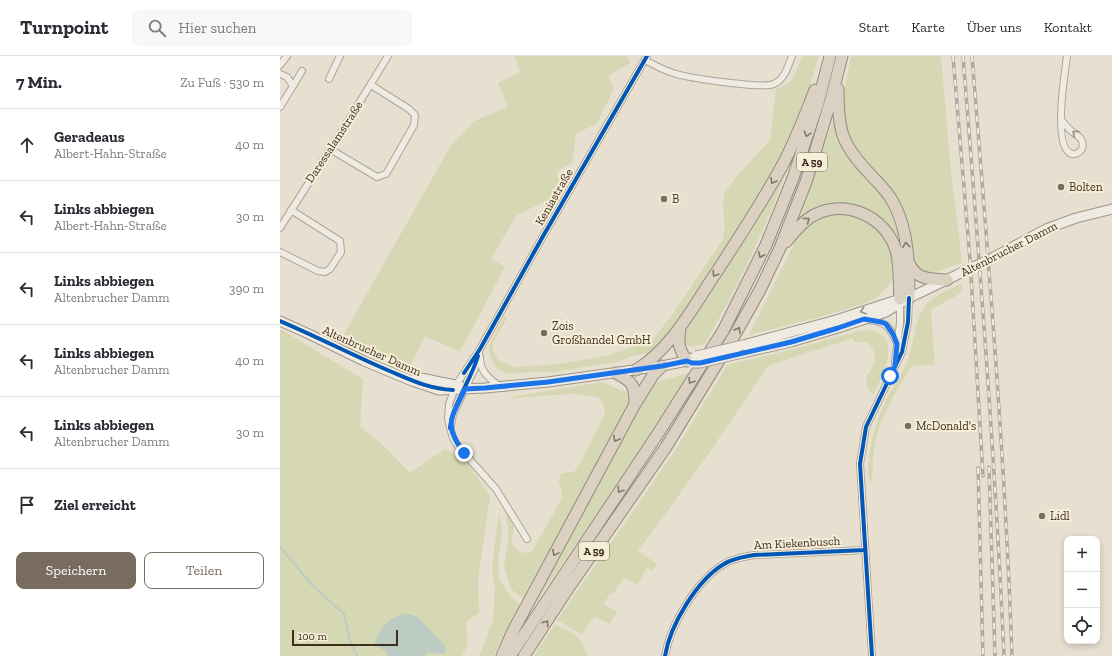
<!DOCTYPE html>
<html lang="de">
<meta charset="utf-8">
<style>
body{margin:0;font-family:"Zilla Slab",serif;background:#f7f7f7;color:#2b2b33}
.controls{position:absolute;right:12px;bottom:12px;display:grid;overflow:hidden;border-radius:8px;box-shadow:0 2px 6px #0003}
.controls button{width:36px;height:36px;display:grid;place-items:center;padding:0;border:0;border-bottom:1px solid #e1e1e2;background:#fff;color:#2b2b33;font:20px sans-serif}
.scale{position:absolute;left:12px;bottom:10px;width:106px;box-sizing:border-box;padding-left:4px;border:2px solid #3d2e20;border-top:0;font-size:11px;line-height:14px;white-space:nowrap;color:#3d2e20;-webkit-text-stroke:3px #f7eed8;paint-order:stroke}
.stop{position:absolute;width:12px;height:12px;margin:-9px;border:3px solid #1a73e8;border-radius:50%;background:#fff}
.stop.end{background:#1a73e8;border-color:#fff;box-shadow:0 1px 4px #0008}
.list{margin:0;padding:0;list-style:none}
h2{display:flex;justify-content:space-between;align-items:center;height:52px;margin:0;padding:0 16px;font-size:17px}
h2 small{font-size:13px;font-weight:400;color:#7c7c81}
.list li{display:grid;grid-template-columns:26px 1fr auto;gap:12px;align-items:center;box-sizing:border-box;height:72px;padding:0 16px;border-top:1px solid #e1e1e2}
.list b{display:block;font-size:15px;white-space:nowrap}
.list p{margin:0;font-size:13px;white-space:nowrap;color:#7c7c81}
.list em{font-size:13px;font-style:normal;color:#7c7c81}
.actions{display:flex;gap:8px;padding:12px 16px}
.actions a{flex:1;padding:9px 0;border:1px solid #786c5e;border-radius:8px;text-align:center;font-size:14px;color:#786c5e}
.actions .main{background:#786c5e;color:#fff}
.icon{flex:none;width:22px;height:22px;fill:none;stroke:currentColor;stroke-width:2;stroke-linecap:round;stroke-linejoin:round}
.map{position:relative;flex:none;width:832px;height:600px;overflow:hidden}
header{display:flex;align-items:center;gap:24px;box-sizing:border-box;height:56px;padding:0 20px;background:#fff;border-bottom:1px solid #e1e1e2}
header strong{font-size:19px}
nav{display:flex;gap:22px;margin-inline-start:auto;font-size:14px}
.search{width:280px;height:36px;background:#f7f7f7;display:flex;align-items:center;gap:10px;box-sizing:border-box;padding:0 14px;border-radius:8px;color:#7c7c81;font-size:15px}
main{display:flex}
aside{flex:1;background:#fff}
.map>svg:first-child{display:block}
</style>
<header>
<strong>Turnpoint</strong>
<div class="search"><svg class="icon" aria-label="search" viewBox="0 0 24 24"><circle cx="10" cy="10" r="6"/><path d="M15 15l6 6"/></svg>Hier suchen</div>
<nav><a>Start</a><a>Karte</a><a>Über uns</a><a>Kontakt</a></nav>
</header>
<main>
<aside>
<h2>7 Min.<small>Zu Fuß · 530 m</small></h2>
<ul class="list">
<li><svg class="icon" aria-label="ahead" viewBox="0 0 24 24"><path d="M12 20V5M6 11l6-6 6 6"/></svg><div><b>Geradeaus</b><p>Albert-Hahn-Straße</p></div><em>40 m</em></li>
<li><svg class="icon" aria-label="left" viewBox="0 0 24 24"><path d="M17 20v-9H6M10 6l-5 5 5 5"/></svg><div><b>Links abbiegen</b><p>Albert-Hahn-Straße</p></div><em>30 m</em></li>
<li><svg class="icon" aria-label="left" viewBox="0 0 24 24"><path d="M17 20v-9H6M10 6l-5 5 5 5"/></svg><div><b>Links abbiegen</b><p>Altenbrucher Damm</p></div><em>390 m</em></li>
<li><svg class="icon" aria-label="left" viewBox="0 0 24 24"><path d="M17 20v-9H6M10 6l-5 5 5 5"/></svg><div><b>Links abbiegen</b><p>Altenbrucher Damm</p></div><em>40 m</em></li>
<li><svg class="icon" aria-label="left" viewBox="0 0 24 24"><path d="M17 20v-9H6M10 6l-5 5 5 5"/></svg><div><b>Links abbiegen</b><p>Altenbrucher Damm</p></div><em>30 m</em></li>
<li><svg class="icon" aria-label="arrive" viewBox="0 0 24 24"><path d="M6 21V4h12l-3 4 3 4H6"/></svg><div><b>Ziel erreicht</b></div></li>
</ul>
<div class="actions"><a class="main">Speichern</a><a>Teilen</a></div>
</aside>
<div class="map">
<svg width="832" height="600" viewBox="0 0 832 600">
<rect width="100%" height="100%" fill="#e7e0d1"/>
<path fill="#d6d7b3" d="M235,0H347L350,7L328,20L334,33L317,67L296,78L292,107L277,115L280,129L275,140L236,160L211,203L225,211L180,296L145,280L130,310L86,297L60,285L170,91L194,65L228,51L218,27L240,16Z
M522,0H539L518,67L500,108L397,267L371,297L351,300L338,306L274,316L227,317L217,312L210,301L209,295V290L224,261L227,262L213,287V294L218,304L233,311L280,308L326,300L372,285L397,252L443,183L445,170L443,151L444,137L458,119L490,84L496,33C514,28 516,16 522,0Z
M571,0H661L670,105L682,207L647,219L634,210L629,171L619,146L574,96L565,78L561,48Z
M554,61L611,149L620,173L623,193H621L614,177L603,165L586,154L575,150L518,166Z
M517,88C492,158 461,226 424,289L409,290L402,288L406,273L460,189Z
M549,157H573L598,173L606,182L611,195L613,224L598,241L585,247L554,257L469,279L520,176L525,168Z
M683,227L681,237L651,254L655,309L632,310C619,330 605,353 598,376C593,391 593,409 592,425L590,426C587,419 588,409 589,402C591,379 599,359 609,338C616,327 623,316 628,303C634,287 634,265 644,251C653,239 671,233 683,227Z
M0,273L83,323L80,371L103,389L130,417L165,393L189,409L210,440L198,524L199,557L186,566L188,588L182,600H145L147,597L154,598L150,575L138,561L106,595L108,600H0Z
M586,274C624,275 604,319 593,338C586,334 587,326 586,320C596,310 598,297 588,286H574L573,282L490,309L486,313L425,403L358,495L377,508L372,515L367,512L357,529L344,522L333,538L330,537L324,548L337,556L330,568L314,560L302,579L277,564L395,395L447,309L510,294L575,276Z
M409,317L371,377L245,563L357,351L374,327Z
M321,326C333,329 338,337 351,334L352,346L246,544L234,536L229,528L224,509L228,485V471L225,454C227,458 231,463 233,468C235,473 232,478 232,484C233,496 243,499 252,495L280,446C280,443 282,441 282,439C282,429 275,427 282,417L294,416L299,409L325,358L323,348L319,342L312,340L293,338L259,340L231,343V341Z
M219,457L222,475L218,504L219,523L232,542L242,549L213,600H199L213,564L215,532L212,512Z
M275,568C295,581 298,574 308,600H254Z"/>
<path fill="#bcccc2" d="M126,557L138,561L164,589L166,594L164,598L147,597L145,600H108L106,595L94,589C100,572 108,562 126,557Z"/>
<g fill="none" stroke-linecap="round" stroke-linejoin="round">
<path stroke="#bcccc2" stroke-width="2" d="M0,491L31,528L64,558L70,585L77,600"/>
<g stroke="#ada599" stroke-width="8">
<path id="street" d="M365,4C374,9 383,14 393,17C408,22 481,33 494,28C505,23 508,10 512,0
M0,9L7,0
M0,18L7,21L13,30L0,51
M49,23L60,0
M13,30L22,15
M782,65C785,68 788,72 791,75C798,80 805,83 802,93C800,96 796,99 792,98C772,93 785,15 787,0
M50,93L97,121L106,118L109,113L134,69L135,59L129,53L91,29
M0,172L73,57L108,0
M0,196L38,215L45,216L50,213L61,196L60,185L11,154
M588,264C606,265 610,271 617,287
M200,301C200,316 209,322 220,331
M615,306L620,267V248
M171,369L173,358L195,312L199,298
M247,483L216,433L184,397L175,386L172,379L168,363L169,348L176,329L200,293L262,182L367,0
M385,600C390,569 417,524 444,508C453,502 464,501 474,499L585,494
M592,600L580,408L586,371L622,296L628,266L629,242"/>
</g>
<g stroke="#9c958a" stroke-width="11">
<path id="secondary" d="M0,265L31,279L84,305L132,325L159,334L205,332L268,326L382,310L407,305L412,302
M463,289L556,264L620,243
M458,298L511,286L558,272L606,256L629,242L714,201L766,173L796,162L832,153
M136,321L180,330"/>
</g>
<g stroke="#928b80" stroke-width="13">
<path id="highway" d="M558,33C558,74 561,88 590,118C599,128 607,135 613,146C629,175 629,210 629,242
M506,186C514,176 523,165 534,159C567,142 605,161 616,194C620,209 619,228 620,243
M629,207C636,224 650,223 667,224
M400,271C398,287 398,292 407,305
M356,314C389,294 409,258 430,226C455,188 480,150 502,110C515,86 525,59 535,34
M336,317C353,326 355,329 355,348
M222,600L232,577L355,348L373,319L382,310
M230,600L377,379L443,275L486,189L513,122L538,47L550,0
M244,600L287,534L386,391L457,275L480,234L500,192L526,126L550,47L562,0"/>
</g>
<use href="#street" stroke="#efebe3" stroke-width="6"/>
<use href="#secondary" stroke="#efebe3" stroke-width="9"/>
<use href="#highway" stroke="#dad1c2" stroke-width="11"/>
<g stroke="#afaaa2" stroke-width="3.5">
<path id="rail" d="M673,0L690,203L703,420
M683,0C699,200 715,400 724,600
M692,0C708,200 725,400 732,600
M709,411L715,600
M698,412L703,600"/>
</g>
<use href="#rail" stroke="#f7eed8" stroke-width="2" stroke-dasharray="6" stroke-linecap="butt"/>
<g stroke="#9c958a" stroke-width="11" stroke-linecap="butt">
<path id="secondary-bridge" d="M416,300L463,289
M412,307H420L458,298"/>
</g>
<use href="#secondary-bridge" stroke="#efebe3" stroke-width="9"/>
<g stroke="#f7eed8" stroke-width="6">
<path id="cycleway" d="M0,265C38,281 74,300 112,316C133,325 150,333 173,334
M184,317L200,293L262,182L367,0
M170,372C173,348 191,324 198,300
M385,600C390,569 417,524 444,508C453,502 464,501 474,499L585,494
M592,600L580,408L586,371L622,296L628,266L629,242"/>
</g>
<use href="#cycleway" stroke="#0057b8" stroke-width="4"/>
</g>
<defs><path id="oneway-chevron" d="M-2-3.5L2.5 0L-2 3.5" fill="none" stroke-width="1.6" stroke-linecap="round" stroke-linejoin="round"/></defs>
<g stroke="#968c82">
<use href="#oneway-chevron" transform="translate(795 77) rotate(-141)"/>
<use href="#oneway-chevron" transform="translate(583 255) rotate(161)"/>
</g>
<g stroke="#847769">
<use href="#oneway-chevron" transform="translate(527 78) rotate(108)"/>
<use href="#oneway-chevron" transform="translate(493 125) rotate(121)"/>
<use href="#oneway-chevron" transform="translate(527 164) rotate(-38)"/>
<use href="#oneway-chevron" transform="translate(626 189) rotate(-97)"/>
<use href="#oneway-chevron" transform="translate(481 199) rotate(116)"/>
<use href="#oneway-chevron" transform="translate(435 218) rotate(124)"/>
<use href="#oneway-chevron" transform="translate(458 274) rotate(-60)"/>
<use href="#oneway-chevron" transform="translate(411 325) rotate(122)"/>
<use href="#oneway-chevron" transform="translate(336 383) rotate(119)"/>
<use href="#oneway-chevron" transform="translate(340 434) rotate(124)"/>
<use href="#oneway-chevron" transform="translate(275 497) rotate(118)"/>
<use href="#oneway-chevron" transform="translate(266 567) rotate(-57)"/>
</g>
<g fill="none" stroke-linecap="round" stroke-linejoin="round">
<path stroke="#1a73e8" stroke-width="5" d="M184,397C163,368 171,363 185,333L205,332L268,326L382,310L407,305L412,307H420L511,286L558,272L584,263L601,266L606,268L613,278L617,288L615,310L610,320"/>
</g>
<g fill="#786c5e" stroke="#f7eed8" stroke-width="1.5">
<circle cx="781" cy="131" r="4"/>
<circle cx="384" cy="143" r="4"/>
<circle cx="264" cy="277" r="4"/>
<circle cx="628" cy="370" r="4"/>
<circle cx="762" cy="460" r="4"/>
</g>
<g text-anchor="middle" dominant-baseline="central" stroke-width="4" stroke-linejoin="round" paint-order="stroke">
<g fill="#f7eed8" stroke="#756857" stroke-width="1">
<rect x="517" y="97" width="30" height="18" rx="3"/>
<rect x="299" y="486" width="30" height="18" rx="3"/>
</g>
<g font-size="11" font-weight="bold" fill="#3d2e20">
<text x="532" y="106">A 59</text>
<text x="314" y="495">A 59</text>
</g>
<g font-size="12" fill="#3d2e20" stroke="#f7eed8">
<text transform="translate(54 86) rotate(-57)">Daressalamstraße</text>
<text transform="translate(274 141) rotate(-60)">Keniastraße</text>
<text transform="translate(729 193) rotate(-27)">Altenbrucher Damm</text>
<text transform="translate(92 295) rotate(24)">Altenbrucher Damm</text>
<text transform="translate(517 487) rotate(-3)">Am Kiekenbusch</text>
</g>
<g font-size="12" fill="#3d2e20" stroke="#f7eed8" text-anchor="start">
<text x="789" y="131">Bolten</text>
<text x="392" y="143">B</text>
<text x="272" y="270">Zois<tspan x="272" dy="14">Großhandel GmbH</tspan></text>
<text x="636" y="370">McDonald's</text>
<text x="770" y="460">Lidl</text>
</g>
</g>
</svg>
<div class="controls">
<button>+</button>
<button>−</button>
<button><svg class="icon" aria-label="locate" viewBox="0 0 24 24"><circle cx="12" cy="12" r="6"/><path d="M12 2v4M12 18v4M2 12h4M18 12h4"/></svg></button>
</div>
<div class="scale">100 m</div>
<div class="stop" style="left:610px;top:320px"></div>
<div class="stop end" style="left:184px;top:397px"></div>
</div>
</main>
